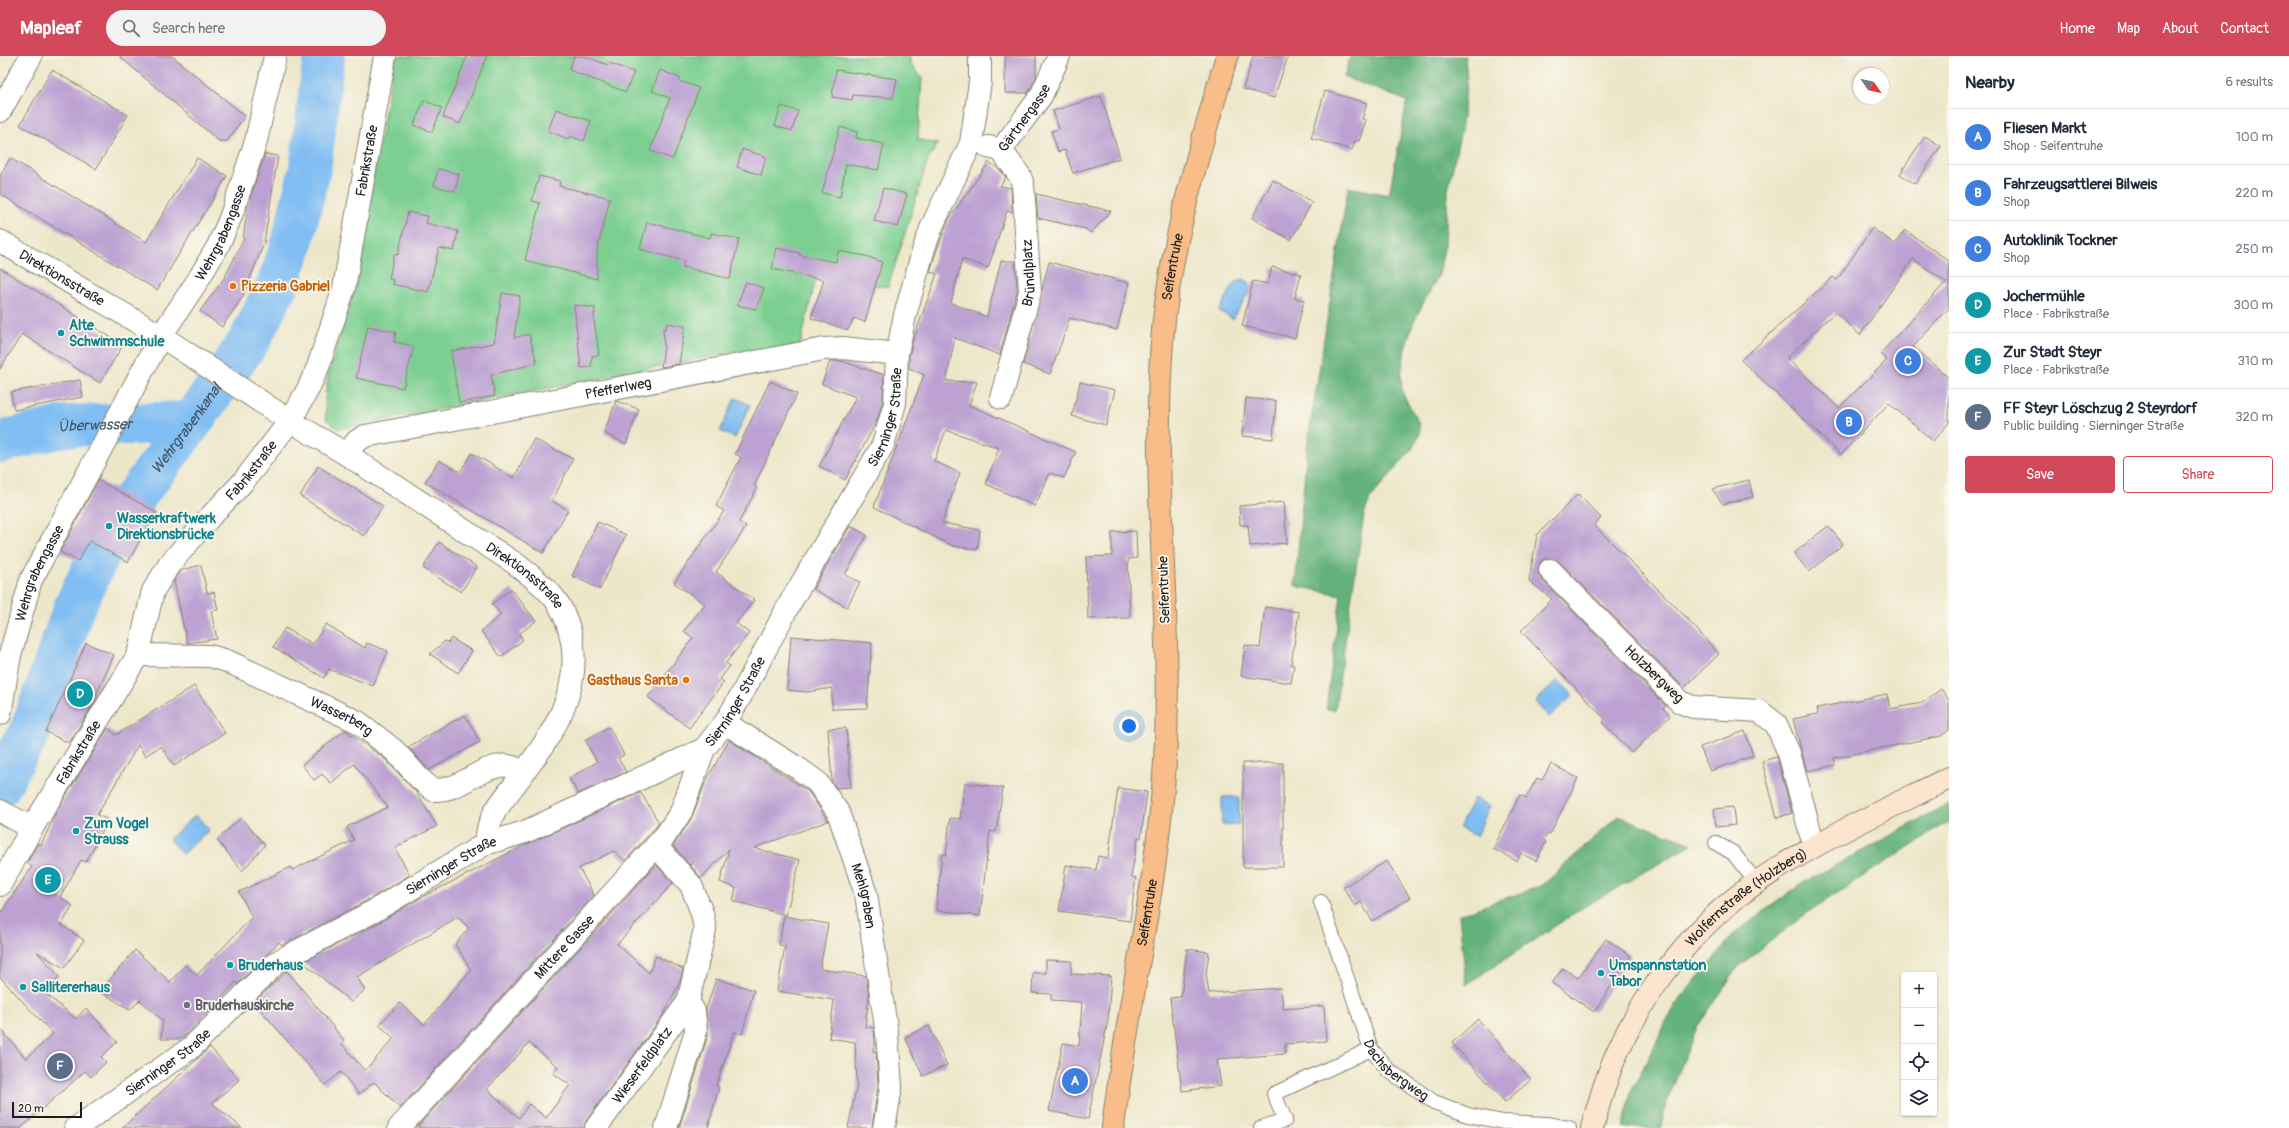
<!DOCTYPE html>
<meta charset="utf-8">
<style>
body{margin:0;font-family:Pangolin,sans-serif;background:#f2f2f3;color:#1f2937}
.controls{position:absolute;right:12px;bottom:12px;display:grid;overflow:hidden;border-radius:4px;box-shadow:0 1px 3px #0004}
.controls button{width:36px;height:36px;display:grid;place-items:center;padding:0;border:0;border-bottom:1px solid #e0e1e3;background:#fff;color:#1f2937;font:20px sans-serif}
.compass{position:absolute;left:1853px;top:12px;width:36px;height:36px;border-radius:50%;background:#fff;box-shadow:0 1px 3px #0004;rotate:124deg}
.scale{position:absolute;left:12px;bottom:10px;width:70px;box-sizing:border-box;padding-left:4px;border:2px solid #1c1c1c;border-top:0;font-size:11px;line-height:14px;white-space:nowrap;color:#1c1c1c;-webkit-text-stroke:3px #fbf7ec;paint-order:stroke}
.you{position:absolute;left:1129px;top:670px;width:14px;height:14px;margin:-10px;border:3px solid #fff;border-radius:50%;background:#1a73e8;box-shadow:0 0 0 6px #1a73e833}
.badge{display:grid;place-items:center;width:26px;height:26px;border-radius:50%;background:#d1495b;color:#fff;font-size:13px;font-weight:700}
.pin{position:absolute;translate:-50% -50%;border:2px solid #fff;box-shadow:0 1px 4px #0006}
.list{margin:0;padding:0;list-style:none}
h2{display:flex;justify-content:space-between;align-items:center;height:52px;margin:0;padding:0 16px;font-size:17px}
h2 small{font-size:13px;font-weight:400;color:#747a83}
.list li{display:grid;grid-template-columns:26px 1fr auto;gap:12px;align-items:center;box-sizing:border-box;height:56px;padding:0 16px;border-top:1px solid #e0e1e3}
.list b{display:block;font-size:15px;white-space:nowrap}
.list p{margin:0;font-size:13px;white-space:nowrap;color:#747a83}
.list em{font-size:13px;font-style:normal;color:#747a83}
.actions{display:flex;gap:8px;padding:12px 16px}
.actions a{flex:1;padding:9px 0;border:1px solid #d1495b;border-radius:4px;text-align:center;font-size:14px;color:#d1495b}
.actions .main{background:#d1495b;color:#fff}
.icon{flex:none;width:22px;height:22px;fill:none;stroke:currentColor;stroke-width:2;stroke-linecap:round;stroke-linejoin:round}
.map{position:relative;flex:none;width:1949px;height:1072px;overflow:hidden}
header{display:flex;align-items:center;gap:24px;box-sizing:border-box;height:56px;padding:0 20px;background:#d1495b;color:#fff}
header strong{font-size:19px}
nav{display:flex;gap:22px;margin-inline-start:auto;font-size:14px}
.search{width:280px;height:36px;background:#f2f2f3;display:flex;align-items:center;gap:10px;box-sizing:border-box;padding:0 14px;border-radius:22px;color:#747a83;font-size:15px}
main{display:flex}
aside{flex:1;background:#fff}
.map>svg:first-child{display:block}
</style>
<header>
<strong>Mapleaf</strong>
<div class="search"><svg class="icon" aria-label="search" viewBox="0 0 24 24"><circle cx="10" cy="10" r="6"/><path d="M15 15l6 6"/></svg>Search here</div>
<nav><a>Home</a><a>Map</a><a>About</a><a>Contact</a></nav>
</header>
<main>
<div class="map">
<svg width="1949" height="1072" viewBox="0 0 1949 1072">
<rect width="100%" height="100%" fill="#fbf7ec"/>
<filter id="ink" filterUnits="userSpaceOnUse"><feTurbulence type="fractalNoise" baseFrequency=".025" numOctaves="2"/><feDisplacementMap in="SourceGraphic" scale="8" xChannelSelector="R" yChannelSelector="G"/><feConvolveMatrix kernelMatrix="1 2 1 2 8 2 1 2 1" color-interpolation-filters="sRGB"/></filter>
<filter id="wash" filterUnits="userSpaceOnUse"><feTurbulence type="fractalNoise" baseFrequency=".012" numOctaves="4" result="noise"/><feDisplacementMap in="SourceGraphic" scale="16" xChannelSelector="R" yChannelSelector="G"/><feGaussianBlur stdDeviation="0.9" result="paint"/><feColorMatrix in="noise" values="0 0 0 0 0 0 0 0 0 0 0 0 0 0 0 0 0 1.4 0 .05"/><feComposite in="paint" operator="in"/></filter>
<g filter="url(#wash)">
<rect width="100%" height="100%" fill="#ede7ca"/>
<path fill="#7bcf91" stroke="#4c7656" d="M395,0H910V8L922,21L918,83L938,88L928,104L888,231L816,222L800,290L730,297L338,373L326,363L325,343L328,318L360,216L373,122Z"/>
<path fill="#64b27b" stroke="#40674c" d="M1350,0H1465L1467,23L1462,70L1448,134L1445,188L1439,218L1414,265L1405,293L1401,320L1402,336L1419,368L1420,378L1412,393L1370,443L1364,458L1335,654L1326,653L1341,539L1295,530L1307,391L1348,131L1389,139L1407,45L1344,21Z
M1949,748V765L1811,854L1740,909L1697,971L1665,1051L1661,1072H1623L1631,1036L1675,949L1735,877L1801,828Z
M1618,760L1692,788L1581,853L1466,929L1459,859L1543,829Z"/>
<path fill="#80bdf3" stroke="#4e6c88" d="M1243,223L1249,226L1250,234L1233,263L1219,255L1235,226Z
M735,342L750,349L735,382L720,375Z
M1558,624L1573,639L1549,661L1535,646Z
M1222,741H1239V768L1222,769Z
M1474,742L1490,750L1476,780L1459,772Z
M196,759L209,774L182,798L169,783Z"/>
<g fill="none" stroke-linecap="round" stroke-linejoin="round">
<g stroke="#80bdf3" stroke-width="42">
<path id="s1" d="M0,386L65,370L192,366"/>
<path id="s2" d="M0,730L31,673L74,552L113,470L192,366L249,285L278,227L291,191L310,113L324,0"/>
</g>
</g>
<g id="blocks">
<path fill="#bca1d2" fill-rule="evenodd" d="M119,0H172L245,60L227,85H219Z
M467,0H487L460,68L443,61Z
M574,0H584L608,9L609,7L634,16L626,36L569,14Z
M1005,0H1036V21L1028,37H1005Z
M1253,0H1288L1274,42L1243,33Z
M52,14L128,59L96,113L20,69Z
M660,14L680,22L679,25L699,32L673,103L650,95L670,42L652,35Z
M836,14L897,23L893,42L853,39L852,44L832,41Z
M1325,35L1367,47L1362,63L1366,64L1359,85L1355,84L1352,94L1311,82Z
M1101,40L1120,102L1073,117L1065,94L1058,96L1051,75L1059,73L1053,55Z
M424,44L442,52L432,76L414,69Z
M781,50L798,55L792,75L775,70Z
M556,53L591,65L584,85L570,80L568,83L548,75Z
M840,71L857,76L856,82L884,88L878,114L846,108L840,141L822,137Z
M1925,80L1941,90L1915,128L1900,118Z
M742,93L766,101L761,119L737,111Z
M265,98L278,100L264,187L243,240L222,271L200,255L225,221L243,184L248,148Z
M10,102L146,186L197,102L227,120L157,234L0,138V120Z
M989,106L1000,114L1006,121L1000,130L1011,132L1012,156L1007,155L988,212L962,203L951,247L987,261L1001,205H1015L1017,235L1000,299L955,282L946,325L977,326L969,349L1076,396L1064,422L1050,417L1035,450L986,428L999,392L946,374L934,405L960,417L942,467L980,474L977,494L953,490L874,451L924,319L909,312V300L913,284L937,218L930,216L936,196L949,163Z
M438,113L459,118L455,135L434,130Z
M539,120L560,125L559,130L610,142L597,195V223L525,204L540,147L532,145Z
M1273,124L1312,146L1291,184L1252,162Z
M883,132L907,138L898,171L874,165Z
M1036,138L1053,142L1111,155L1091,177L1086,173L1038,162Z
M408,156L428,160L426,167L458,175L454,195L439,192L428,236L392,228L393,224L389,223L394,198L398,199Z
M647,166L710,182L711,177L739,183L730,223L683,211L684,205L640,193Z
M1872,172L1895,188L1905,174L1949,205V252L1913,291L1949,322V367L1933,385L1889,347L1841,399L1741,304L1833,221L1837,224ZM1913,203L1946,226L1880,298L1887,304L1839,352L1787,302L1835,256L1860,279Z
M776,192L800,197L799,199L836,206L838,195L866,200L882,206L865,266L854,262L848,274L811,262L824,224L772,213Z
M1049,206L1129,227L1117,274L1070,262L1050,318L1023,308Z
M1272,211L1301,218L1295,242L1304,244L1295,282L1242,270L1253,225L1268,228Z
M0,212L123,289L100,327L22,278L0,313Z
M746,226L764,232L756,253L737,249Z
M502,237L520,240L514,282L529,278L537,307L491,319L495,340L459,347L451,295L494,287Z
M574,249L595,252L594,264L599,299L592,300L591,311L581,312Z
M667,267L685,270L679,308L661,311L664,291L663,272L666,273Z
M368,270L396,276L394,286L414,290L403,332L356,322Z
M830,305H841L884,319L883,345L877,365L845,424L819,410L856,341L822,328Z
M80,324L83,341L14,354L11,336Z
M770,325L797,338L754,430L757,432L739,466L746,471L716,516L754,544L736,567L749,577L726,607L730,610L720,623L724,626L689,672L648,641L693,582L684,575L705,548L674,527L724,455L716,450L741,401L735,398Z
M1080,326L1115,334L1106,369L1072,360Z
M1246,342L1276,345L1273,383L1242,380Z
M616,345L639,353L626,388L604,377Z
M534,383L573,403L552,445L568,454L543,497L425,426L439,404L460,416L472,397L514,422Z
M318,410L383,450L364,480L300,440Z
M98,424L156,456L128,506L89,485L78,505L60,496Z
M1749,424L1753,441L1723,448L1712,433Z
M1578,438L1601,462L1594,469L1683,558L1719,598L1684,632L1559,505L1547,502L1541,505L1538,517L1541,523L1666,650L1663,652L1670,660L1632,697L1603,667L1605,663L1521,575L1552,543L1529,525L1537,479Z
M1284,446L1287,487L1250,490L1248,469H1240L1239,450Z
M598,466L626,479L600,533L572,520Z
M850,470L867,479L845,519L860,526L847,551L813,533Z
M1828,470L1843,488L1809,516L1794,497Z
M1136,475L1137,502L1128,503L1130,562L1088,563L1086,501L1112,500V476Z
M439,486L477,511L461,536L423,512Z
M201,509L207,537L214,536L218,554L211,555L217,583L187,587L174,525L182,514Z
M511,533L536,565L519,578L523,584L501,601L481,575L501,559L492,548Z
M1265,551L1299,556L1291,609H1294L1291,627L1241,620L1245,589L1260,592Z
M326,568L365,592L367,587L388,595L373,630L329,613L324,622L273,591L285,572L313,588Z
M791,580L872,587L867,652L832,653V632L807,636L787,634Z
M451,582L472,595L458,617L430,598L445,585L448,587Z
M86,587L114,599L89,655L69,687L46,676Z
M194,630L225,677L174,710L161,690L145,700L138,689L97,759L109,764L86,806L81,804L60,841L73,850L61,869L84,884L64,912L37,896L59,920L46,938L76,963L86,952L117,986L101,1001L106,1006L91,1021L85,1015L21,1072H0V972L26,1003L53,978L0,921V858L32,811L27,807L38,787L41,789L57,754L108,672L116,679Z
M1941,633L1949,644V674L1941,680L1834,702L1835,709L1807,715L1793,663L1818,658L1817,652L1887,638L1890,653L1922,647Z
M465,659L480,686L429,714L408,691Z
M609,671L624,699L618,702L626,716L578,738L569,722L597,706L585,684Z
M846,672L851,731L836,732L832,726L828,673Z
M345,674L386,704L416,736L437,770L395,792L410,819L368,844L282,889L279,886L238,928L236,926L184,981L181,983H161L163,965L140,944L130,954L100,935L135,894L170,926L185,909L197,919L252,861L239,836L291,811L292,814L354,784L347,771L388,751L354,708L331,727L322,718L314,724L302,709Z
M1745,675L1753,700L1710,715L1700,691Z
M729,684L808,735L828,765L754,792L800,804L786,859L733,845L736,832L720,826L729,793L701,822L691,810L693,805L690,809L673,790L691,763L706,725Z
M1777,701L1792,757L1777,762L1762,705Z
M1243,707H1283V811H1243Z
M1551,708L1578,722L1551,776L1543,783L1546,786L1536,805L1521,797L1517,805L1493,793L1520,739L1526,742L1537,722L1542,724Z
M965,727L1003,732L996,776L990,775L980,860L936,854L942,798L946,799L950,762L960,763Z
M1118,732L1147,736L1141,782L1138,781L1131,821L1136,822L1130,865L1059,855L1066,809L1096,814L1098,800L1108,802Z
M639,737H641L659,767L655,772L625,805L614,795L579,812L594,839L400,1052L374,1026L359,1038L341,1016L325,1029L254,946L287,915L344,984L342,988L365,1015L394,982L379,969L400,947L424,969L471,914L455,888L469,872L458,861L357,921L365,934L351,946L303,906L380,866L422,841L525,789Z
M1733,751L1735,769L1716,771L1714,753Z
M241,762L265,789L242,815L217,784Z
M1387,805L1410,842L1372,865L1361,846L1355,850L1343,831Z
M656,809L673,827L617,888L649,917L656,900L683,913L680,926L663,959L586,1065L584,1072H419L418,1070ZM529,987L558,1011L553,1017L570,1029L546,1062L529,1048L519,1062L487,1033Z
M784,860L828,868L820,913L866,920L869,941L865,971L874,972L875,986L873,996L876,995L878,1030L872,1072H848L857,1029L855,986L829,982L834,944L777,935L785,890L779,889Z
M1606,883L1631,900L1594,956L1552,927L1563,912L1578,922Z
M1187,893L1209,896L1206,918L1209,937L1281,932L1283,953L1324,950L1326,985L1285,988V998L1217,1003L1221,1030L1182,1035L1170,942L1181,941Z
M1046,904L1072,905L1071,918L1111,920L1108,964L1088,1063L1049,1055L1063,987L1079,990L1082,946L1051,944V938L1032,937L1033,917H1046Z
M716,923L754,934L742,978L734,976L716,1030H719L708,1072H679L708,979L706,953Z
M1478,963L1531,1024L1505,1046L1452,987Z
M929,970L947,1009L923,1020L905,981Z
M210,991L239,1024L212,1047L242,1072H122Z"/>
</g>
</g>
<g filter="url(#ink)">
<use href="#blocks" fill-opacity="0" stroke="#848273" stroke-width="1"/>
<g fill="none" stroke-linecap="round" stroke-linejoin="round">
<g stroke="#848273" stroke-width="16">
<g id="lane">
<path d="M1716,787L1733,797L1757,827"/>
<path id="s3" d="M1321,846L1371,993L1388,1014L1434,1046L1468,1059L1503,1066L1546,1068L1569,1072"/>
<path d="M1261,1072L1285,1064L1274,1038L1371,993"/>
</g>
</g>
<g stroke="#848273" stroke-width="24">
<g id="street">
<path d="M0,55L31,0"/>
<path id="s4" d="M988,91L1001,94L1041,40L1059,0"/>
<path id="s5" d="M0,185L161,280L290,365L346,398L516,508C530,519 544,529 555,543C562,552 567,565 570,576C589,646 532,703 495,755L489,769L485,788"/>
<path id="s6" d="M1001,342L1030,236L1023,129L1020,120L1001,94"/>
<path id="s7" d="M346,398L357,385L365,380L824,293L843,292L897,298"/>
<path d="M1550,514L1680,646L1693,651L1759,655L1776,668L1789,697L1814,790"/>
<path id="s8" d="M138,599L210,600L227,605L358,666L395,695L419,722L433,734C460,735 476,713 500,710C508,708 516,712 523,716"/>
<path id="s9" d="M0,658L10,599L31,524L161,280L198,224L218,190L231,160L256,85L275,0"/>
<path id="s10" d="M725,667L799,713L817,726L838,756L866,838L887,978L891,1031L884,1072"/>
<path d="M0,755L32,772"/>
<path id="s11" d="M0,829L32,772L138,599L153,535L169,509L209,462L243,426L290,365L308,333L318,311L344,232L385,0"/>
<path id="s12" d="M76,1072L192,991L277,906L374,855L485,788L525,776L704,693L725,667L743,636L790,547L883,389L895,347L897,298L905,259L924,192L932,170L971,87L980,26V0"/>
<path id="s13" d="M399,1072L665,780L681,756L704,693"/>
<path id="s14" d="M596,1072L688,946L705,873L702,857L691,829L657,791"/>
<path d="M666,1072L696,975L694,955L688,946"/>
</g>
</g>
<g stroke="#848273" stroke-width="24">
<g id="secondary">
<path id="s15" d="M1592,1072C1599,1047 1606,1021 1617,997C1643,939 1687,880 1738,840C1802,791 1877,758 1949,722"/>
</g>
</g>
<g stroke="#848273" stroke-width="24">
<g id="primary">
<path id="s16" d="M1113,1072C1127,949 1158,829 1165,705C1173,566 1151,426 1162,286C1169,190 1200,92 1227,0"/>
</g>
</g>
<use href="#lane" stroke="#fff" stroke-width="14"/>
<use href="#street" stroke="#fff" stroke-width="22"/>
<use href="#secondary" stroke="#fce5cf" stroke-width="22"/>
<use href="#primary" stroke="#f8bd88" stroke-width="22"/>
</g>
</g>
<g fill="#e8710a" stroke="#fbf7ec" stroke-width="1.5">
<circle cx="233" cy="230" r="4"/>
<circle cx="686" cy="624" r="4"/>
</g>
<g fill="#0f9aa8" stroke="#fbf7ec" stroke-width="1.5">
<circle cx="61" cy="277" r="4"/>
<circle cx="109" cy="470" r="4"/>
<circle cx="76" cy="775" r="4"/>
<circle cx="230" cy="909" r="4"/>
<circle cx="1601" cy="917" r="4"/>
<circle cx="23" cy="931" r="4"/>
</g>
<circle fill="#6b7280" stroke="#fbf7ec" stroke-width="1.5" cx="187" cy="949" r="4"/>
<g text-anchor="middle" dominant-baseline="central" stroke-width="3.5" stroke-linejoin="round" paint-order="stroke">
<g font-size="14" fill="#1c1c1c" stroke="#fbf7ec">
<text stroke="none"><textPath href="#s4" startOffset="53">Gärtnergasse</textPath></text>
<text stroke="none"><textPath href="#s11" startOffset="826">Fabrikstraße</textPath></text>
<text stroke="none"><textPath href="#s9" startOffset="534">Wehrgrabengasse</textPath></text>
<text stroke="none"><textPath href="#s16" startOffset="866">Seifentruhe</textPath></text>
<text stroke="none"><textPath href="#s6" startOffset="129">Bründlplatz</textPath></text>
<text stroke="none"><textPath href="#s5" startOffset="72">Direktionsstraße</textPath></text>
<text stroke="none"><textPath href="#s7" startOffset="284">Pfefferlweg</textPath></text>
<text stroke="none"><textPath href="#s12" startOffset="1121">Sierninger Straße</textPath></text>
<text stroke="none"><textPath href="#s11" startOffset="490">Fabrikstraße</textPath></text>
<text stroke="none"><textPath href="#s9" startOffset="147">Wehrgrabengasse</textPath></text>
<text stroke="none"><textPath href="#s5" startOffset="623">Direktionsstraße</textPath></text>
<text transform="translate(1164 534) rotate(-92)">Seifentruhe</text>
<text transform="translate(1654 618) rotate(44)">Holzbergweg</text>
<text stroke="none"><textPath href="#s12" startOffset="797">Sierninger Straße</textPath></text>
<text stroke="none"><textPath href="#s8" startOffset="217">Wasserberg</textPath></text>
<text stroke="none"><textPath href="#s11" startOffset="154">Fabrikstraße</textPath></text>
<text stroke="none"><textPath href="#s12" startOffset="461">Sierninger Straße</textPath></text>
<text stroke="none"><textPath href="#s10" startOffset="234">Mehlgraben</textPath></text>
<text stroke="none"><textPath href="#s15" startOffset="285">Wolfernstraße (Holzberg)</textPath></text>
<text stroke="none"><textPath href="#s16" startOffset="218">Seifentruhe</textPath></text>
<text stroke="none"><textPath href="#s13" startOffset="245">Mittere Gasse</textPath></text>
<text stroke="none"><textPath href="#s12" startOffset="113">Sierninger Straße</textPath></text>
<text stroke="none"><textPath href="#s14" startOffset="78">Wieserfeldplatz</textPath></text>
<text stroke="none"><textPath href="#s3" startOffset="188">Dachsbergweg</textPath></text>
</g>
<g font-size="14" font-weight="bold" fill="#c56008" stroke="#fbf7ec" text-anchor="start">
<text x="241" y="230">Pizzeria Gabriel</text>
<text x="678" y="624" text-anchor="end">Gasthaus Santa</text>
</g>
<g font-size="14" font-weight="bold" fill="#0d838f" stroke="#fbf7ec" text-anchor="start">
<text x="69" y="269">Alte<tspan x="69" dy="16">Schwimmschule</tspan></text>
<text x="117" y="462">Wasserkraftwerk<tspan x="117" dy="16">Direktionsbrücke</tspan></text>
<text x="84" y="767">Zum Vogel<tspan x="84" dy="16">Strauss</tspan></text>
<text x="238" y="909">Bruderhaus</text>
<text x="1609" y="909">Umspannstation<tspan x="1609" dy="16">Tabor</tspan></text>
<text x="31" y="931">Sallitererhaus</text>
</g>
<g font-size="14" font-weight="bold" fill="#5b616d" stroke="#fbf7ec" text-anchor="start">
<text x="195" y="949">Bruderhauskirche</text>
</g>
<g font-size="15" font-style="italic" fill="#3f5467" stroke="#fbf7ec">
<text stroke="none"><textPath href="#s1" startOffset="97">Überwasser</textPath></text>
<text stroke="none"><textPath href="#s2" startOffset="406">Wehrgrabenkanal</textPath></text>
</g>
</g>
</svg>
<div class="controls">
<button>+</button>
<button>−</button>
<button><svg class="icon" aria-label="locate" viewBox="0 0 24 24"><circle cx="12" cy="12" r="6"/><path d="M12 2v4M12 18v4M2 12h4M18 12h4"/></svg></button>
<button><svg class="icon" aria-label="layers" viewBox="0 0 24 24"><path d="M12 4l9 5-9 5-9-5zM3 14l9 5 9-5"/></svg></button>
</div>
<svg class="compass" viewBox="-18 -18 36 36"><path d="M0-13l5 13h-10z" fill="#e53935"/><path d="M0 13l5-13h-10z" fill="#747a83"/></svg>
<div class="scale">20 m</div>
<div class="you"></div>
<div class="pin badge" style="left:1075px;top:1025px;background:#3f7fe0">A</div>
<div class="pin badge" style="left:1849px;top:366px;background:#3f7fe0">B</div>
<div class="pin badge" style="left:1908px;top:305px;background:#3f7fe0">C</div>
<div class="pin badge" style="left:80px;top:638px;background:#0f9aa8">D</div>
<div class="pin badge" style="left:48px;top:824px;background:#0f9aa8">E</div>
<div class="pin badge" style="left:60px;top:1010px;background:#5c6f8a">F</div>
</div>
<aside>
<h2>Nearby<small>6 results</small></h2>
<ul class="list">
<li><span class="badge" style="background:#3f7fe0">A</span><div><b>Fliesen Markt</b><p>Shop · Seifentruhe</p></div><em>100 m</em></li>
<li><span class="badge" style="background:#3f7fe0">B</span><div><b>Fahrzeugsattlerei Bilweis</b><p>Shop</p></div><em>220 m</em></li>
<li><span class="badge" style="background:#3f7fe0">C</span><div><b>Autoklinik Tockner</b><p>Shop</p></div><em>250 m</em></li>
<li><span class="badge" style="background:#0f9aa8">D</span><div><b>Jochermühle</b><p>Place · Fabrikstraße</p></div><em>300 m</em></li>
<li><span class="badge" style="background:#0f9aa8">E</span><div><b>Zur Stadt Steyr</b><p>Place · Fabrikstraße</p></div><em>310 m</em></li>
<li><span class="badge" style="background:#5c6f8a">F</span><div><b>FF Steyr Löschzug 2 Steyrdorf</b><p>Public building · Sierninger Straße</p></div><em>320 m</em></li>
</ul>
<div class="actions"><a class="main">Save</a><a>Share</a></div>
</aside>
</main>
